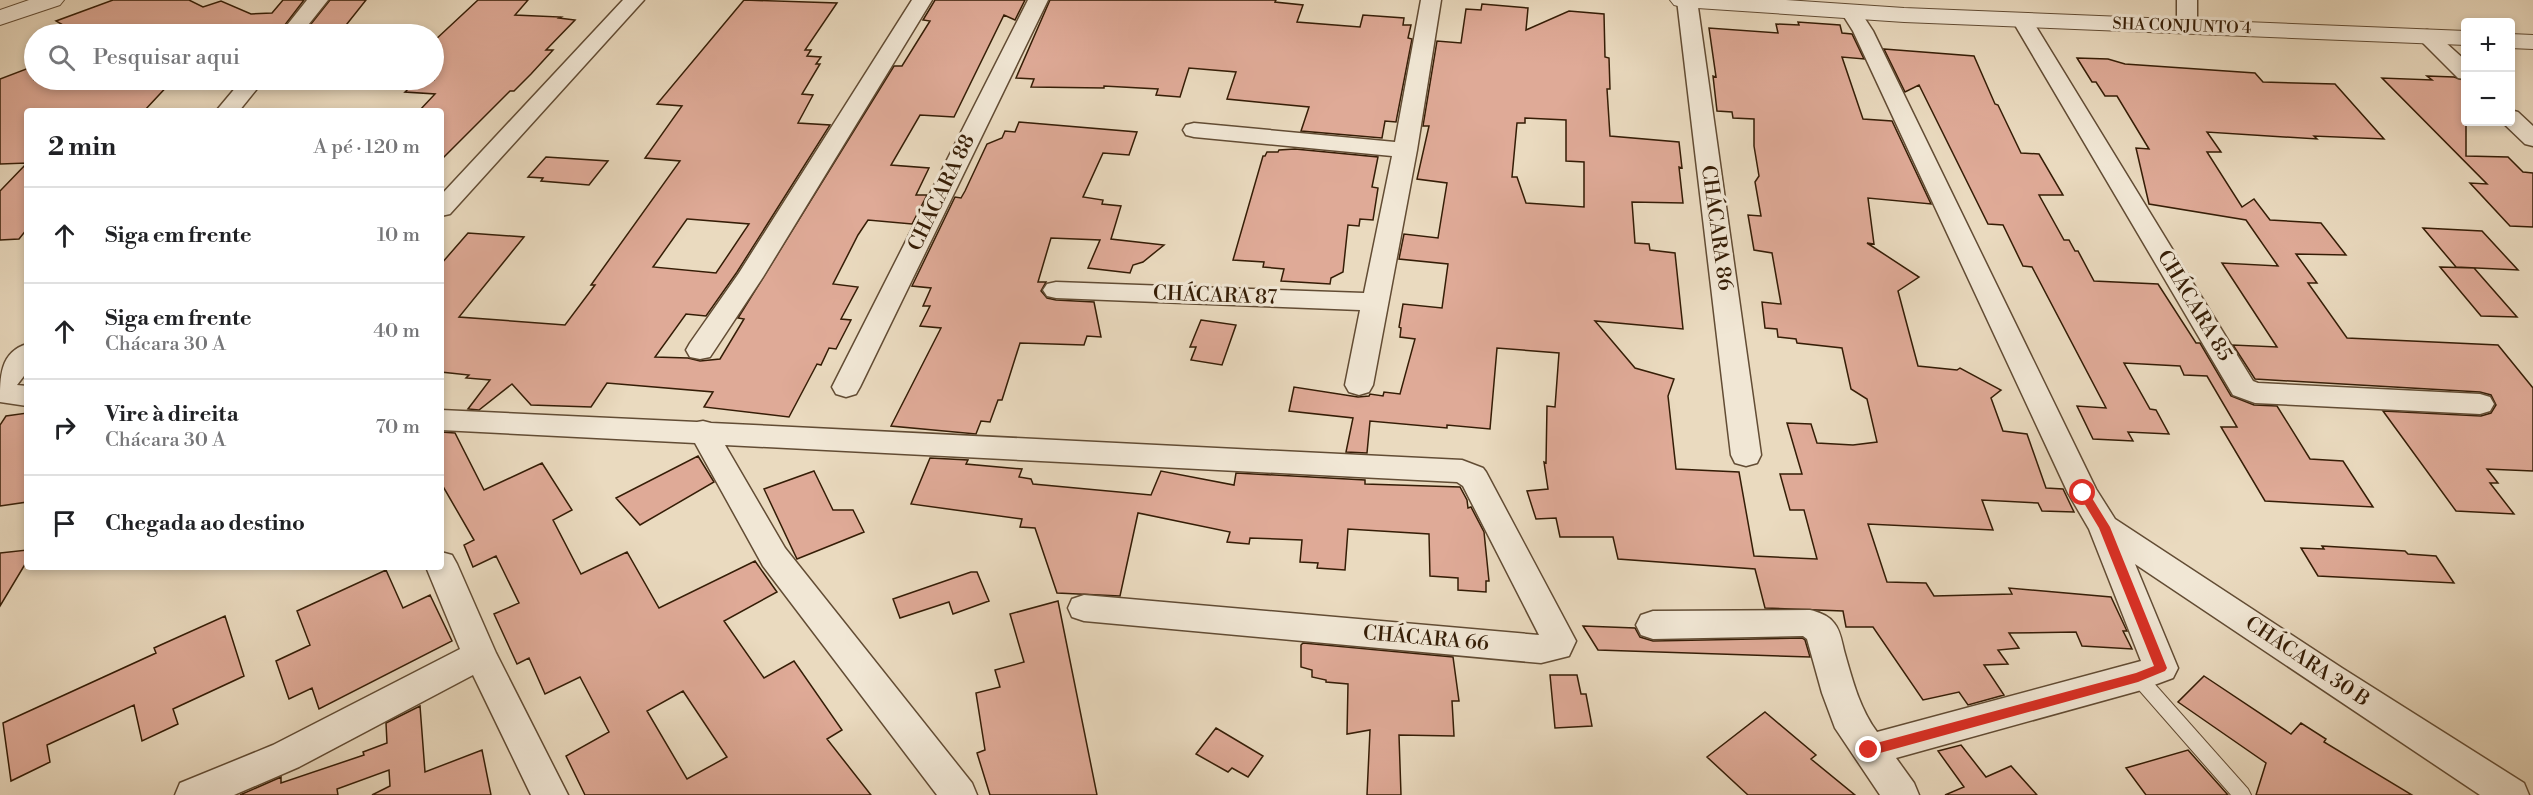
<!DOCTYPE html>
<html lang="pt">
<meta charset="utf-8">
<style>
body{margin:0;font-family:"Libre Bodoni",serif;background:#f6f6f6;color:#202124}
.controls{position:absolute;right:18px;top:18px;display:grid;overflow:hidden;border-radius:6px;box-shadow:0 3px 9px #0003}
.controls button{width:54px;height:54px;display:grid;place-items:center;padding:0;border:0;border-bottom:2px solid #e0e0e0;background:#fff;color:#202124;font:30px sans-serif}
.stop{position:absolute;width:18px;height:18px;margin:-14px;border:4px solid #d93025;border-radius:50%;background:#fff}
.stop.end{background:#d93025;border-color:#fff;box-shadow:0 2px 6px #0008}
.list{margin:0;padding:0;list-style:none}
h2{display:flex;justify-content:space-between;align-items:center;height:78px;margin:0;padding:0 24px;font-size:26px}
h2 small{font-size:20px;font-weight:400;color:#757577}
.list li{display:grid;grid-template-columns:39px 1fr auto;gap:18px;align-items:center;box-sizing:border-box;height:96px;padding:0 24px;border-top:2px solid #e0e0e0}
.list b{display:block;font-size:22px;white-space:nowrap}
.list p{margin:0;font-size:20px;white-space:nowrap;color:#757577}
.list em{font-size:20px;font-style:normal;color:#757577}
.icon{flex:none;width:33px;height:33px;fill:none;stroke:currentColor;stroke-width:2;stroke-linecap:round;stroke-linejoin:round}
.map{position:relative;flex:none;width:2533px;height:795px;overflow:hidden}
.search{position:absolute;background:#fff;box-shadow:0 3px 9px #0003;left:24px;top:24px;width:420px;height:66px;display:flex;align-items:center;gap:15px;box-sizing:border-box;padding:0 21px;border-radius:33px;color:#757577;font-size:22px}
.panel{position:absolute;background:#fff;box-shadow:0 3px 9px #0003;left:24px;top:108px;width:420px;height:462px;border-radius:6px}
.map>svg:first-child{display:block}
</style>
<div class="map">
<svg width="2533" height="795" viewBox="0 0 2533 795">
<rect width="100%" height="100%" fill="#eadabf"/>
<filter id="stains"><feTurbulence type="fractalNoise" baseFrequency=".00333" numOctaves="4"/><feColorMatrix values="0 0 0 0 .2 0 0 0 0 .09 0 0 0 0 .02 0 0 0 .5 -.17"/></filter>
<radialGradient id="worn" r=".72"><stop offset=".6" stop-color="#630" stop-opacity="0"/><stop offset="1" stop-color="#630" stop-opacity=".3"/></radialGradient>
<path fill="#dfaa97" stroke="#351d06" stroke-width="1.5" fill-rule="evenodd" d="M113,0H189L203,7L221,1L251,14L272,13L283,0H304L278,34H78L56,21Z
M330,0H366L339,34H303Z
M478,0H528L515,15L561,17L559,18L575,20L546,50H553L531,74L514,91H510L441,160V111H419L435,94L405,92L418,80H434V41Z
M744,0L837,3L805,50H811L807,56L821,57L816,64H820L802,94L813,95L798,123L830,125L737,272L706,316L686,314L655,357L688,358L700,361L720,359L744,319L738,318L894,66H902L930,21L923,20L935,0H1025L1015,20L1004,15L954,117L920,115L891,165L929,168L916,195H927L912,224L868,220L858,235L833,284L858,287L841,319L851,320L836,349L829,348L821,365L817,364L789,417L704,407L713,392L607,383L591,407L531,405L512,384L479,410L468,409L490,380L466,378L469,375L441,372V264L468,233L524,237L459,317L565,325L595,285H591L680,161L645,158L682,106L657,104ZM687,219H688L749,224L716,273L653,267Z
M1050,0H1276L1275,2L1303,5L1297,22L1360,27L1363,15L1404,18L1403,25H1411L1408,38L1412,39L1396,122L1385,121L1382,138L1301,131L1309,107L1227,99L1236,72L1189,68L1180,97L1156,95L1158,89L1104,86V88L1031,87L1034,79L1016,78Z
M1482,4L1528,8L1526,30L1569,11L1604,14L1605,57L1609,58L1610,89H1607L1610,136L1679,142L1682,168L1679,167L1683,203L1632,202L1635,243L1649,244L1650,250L1675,253L1683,329L1595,321L1635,368L1674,379L1668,396L1676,469L1739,472L1754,556L1817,559L1804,510H1790L1780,474H1802L1787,423L1811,424L1817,443L1853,445L1877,442L1867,399L1851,389L1842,348L1797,343L1796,339L1778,337L1777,329L1765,328L1762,302L1781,304L1772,253L1754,250L1748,215L1761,216L1755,182L1759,176L1754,146V119L1733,118L1732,112L1717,111L1713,76L1716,77L1709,28L1778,33L1776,24L1799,25L1798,22L1840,25L1842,33L1852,34L1864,59L1842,57L1863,119L1892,121L1931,204L1868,198L1874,244L1867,243L1919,277L1898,291L1918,366L1957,370L1960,368L2001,390L1991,398L2003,431L2027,434L2046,488L2063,489L2074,512L2042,511L2038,503L1982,500L1993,530L1868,524L1887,582L1926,583L1934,596L2012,594L2009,588L2111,597L2126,629L2127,631H2123L2132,649L2082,646L2076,632L2009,633L2019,648L1998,650L2008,664L1984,665L2004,695L1968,705L1959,692L1923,700L1873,627H1846L1843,611L1765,608L1755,569L1618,559L1613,537H1560L1556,518L1536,519L1527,491L1548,489L1544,462L1546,463L1547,406L1555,407L1559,353L1497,348L1490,429L1447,425V428L1370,421L1367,453L1346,452L1353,418L1289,411L1294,387L1358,397L1369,396L1370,394L1383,396L1384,392L1400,394L1415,339L1400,337L1401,328L1399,327L1403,304L1442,308L1448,264L1399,259L1404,234L1438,238L1447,183L1417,179L1429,126H1423L1437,41L1461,43L1466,9L1481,10ZM1525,118L1566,120V161L1584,162V207L1526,203L1517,177H1512L1517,123H1525Z
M1884,49L1974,56L1995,104L1998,105L2021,153L2039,154L2063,195H2039L2064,240H2069L2075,251H2078L2094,281L2158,284L2196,343H2200L2231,396L2254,405L2277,406L2310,459L2343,461L2373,507L2265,501L2221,427H2237L2207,376L2184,375L2180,366L2124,363L2150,409L2156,410L2169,434L2128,432L2133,441L2093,439L2077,406L2106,408L2032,267L2023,266L2003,225L1988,224L1919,85L1905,92Z
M2077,58L2108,59L2125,64L2255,73L2263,82L2335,84L2384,139L2314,136L2317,139L2207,132L2221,152H2207L2242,207L2254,199L2270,220L2321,223L2346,255L2296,254L2317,283H2308L2347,338L2498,345L2533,388V471L2487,469L2498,483H2490L2514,514L2456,511L2383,411L2481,416L2491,413L2496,405L2491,395L2480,392L2255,379L2233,345L2277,347L2222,263L2278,266L2246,220L2149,204L2136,148L2149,149L2117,96H2105L2096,82H2092Z
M34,66V80H173L144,111H27V229L19,239L0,240V191L27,163L0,164V79Z
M2427,76L2454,77L2466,81V156L2508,157L2523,172L2533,173V227L2510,226L2470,183L2487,184L2382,78L2432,80Z
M1019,122L1137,132L1129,155L1103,153L1083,197L1103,200L1102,204L1121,206L1111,239L1164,245L1143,262L1133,265L1130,273L1088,268L1100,240L1051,238L1038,282H1046L1041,291L1047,298L1056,300L1094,302L1101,337L1087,336L1084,345L1020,343L1002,400H998L990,422L981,421L976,434L891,426L941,328L920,326L930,306H923L931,288L912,286L955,197L961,198L965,191L987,144L1002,138L1005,131L1015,132Z
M1295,149L1378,157L1372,187L1378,188L1373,220L1360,219L1359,226L1348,225L1343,272L1331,278L1330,284L1281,281L1284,269L1263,267L1264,262L1233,260L1263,156H1265L1267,152H1278L1279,150Z
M546,157L608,161L589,185L541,181L543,178L528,177Z
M2423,228L2482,231L2518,270L2456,267Z
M2440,267L2474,268L2517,317L2481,316Z
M1201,320L1236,325L1222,365L1191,360L1196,347H1190Z
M27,413V502L0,506V425L6,416Z
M441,432L455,433L484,490L542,463L572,510L553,520L581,574L627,552L659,608L755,561L777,592L724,621L764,678L794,661L842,730L827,739L871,795H585L566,756L609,732L580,677L545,694L529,658L517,664L494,614L519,603L496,556L473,567L464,545L474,540L441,483ZM683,691L727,757L687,779L647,711Z
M698,456L714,482L640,525L616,498Z
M930,458L968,460L966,464L1022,469L1019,477L1031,479L1033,484L1151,495L1161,471L1234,485L1236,473L1365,480V484L1460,487L1467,500L1468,508L1471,507L1484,532L1489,581H1486V592L1458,590V578L1430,576L1429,534L1348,529L1345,570L1317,568L1318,563L1300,562L1302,540L1250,538L1249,544L1227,542L1230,532L1138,513L1120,596L1057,593L1035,528L1020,527L1022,519L911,504Z
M814,471L833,510H853L864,532L797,559L764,489Z
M2322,546L2405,551L2408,554L2436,556L2454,583L2318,576L2301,548L2324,549Z
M27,550V561L0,606V553Z
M386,570L403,608L430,595L452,641L319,709L312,688L289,699L276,661L310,645L297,611Z
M971,572H977L989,601L953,614L949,602L900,618L893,599Z
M1058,601L1097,795H990L977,753L985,750L976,693L1000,687L995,670L1024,662L1010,614Z
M225,616L244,676L173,709L178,724L142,741L134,705L47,745L50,762L11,781L3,723L156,653L154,648Z
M1583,626L1635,628L1640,637L1653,641L1802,638L1805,640L1810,657L1598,650Z
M1303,643L1453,657L1459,701H1452L1454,736L1399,735L1401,795H1367L1370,730L1347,734L1348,684L1326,682V680L1312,677V670L1301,667V645Z
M1550,675H1577L1581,694H1586L1592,726L1555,728Z
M2204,676L2291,734L2301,723L2326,739L2324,742L2412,795H2256L2266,763L2178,702Z
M420,706L425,772L482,750L491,795H372L390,786L389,770L337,789L338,795H240L281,777V783L364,755L363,752L387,743L386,723Z
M1765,712L1816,755L1811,759L1855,795H1748L1707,757Z
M1216,728L1263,756L1248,777L1232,768L1228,772L1196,754Z
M1961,745L1986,777L2011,766L2037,795H1945L1964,787L1938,751Z
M2188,750L2228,795H2146L2126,768Z"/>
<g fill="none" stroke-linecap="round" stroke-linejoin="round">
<g stroke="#624c34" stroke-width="2">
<path id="service" d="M2138,670L2144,672L2248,789L2251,795H2231L2132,682L2130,677L2132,672Z"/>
</g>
<g stroke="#624c34" stroke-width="3">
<path id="minor" d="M307,0H328L301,34H280Z
M623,0H644L450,214L441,216V195Z
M912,0H932L763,277L710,357L700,359L690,357L686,350L690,343L739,273Z
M1028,0H1048L860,387L856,394L846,397L836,394L832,387Z
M1421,0H1441L1417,150L1373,385L1369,392L1359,395L1349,392L1345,385L1360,310L1056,298L1047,296L1043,290L1047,284L1056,282L1364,293L1392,156L1194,137L1186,135L1183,130L1186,125L1194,123L1395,142Z
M1677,0H1697L1761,455L1757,463L1746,466L1735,463L1731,455Z
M2177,0H2197V25L2194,29L2187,31L2180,29L2177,25Z
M1851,6L1858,8L1873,31L2096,489L2115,519L2342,668L2524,783L2529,795H2480L2135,564L2178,668L2173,678L2138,691L1896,758L1914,783L1919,795H1880L1835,728L1822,693L1807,639L1803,636L1653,639L1641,635L1636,625L1641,615L1653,611L1810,610C1819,612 1829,616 1834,623C1841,631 1842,644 1845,654C1853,682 1860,709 1877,732L2141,661L2089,529L2068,493L1853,31L1841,12L1844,8Z
M2022,14L2029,16L2032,20L2253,381L2258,383L2480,394L2490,397L2494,404L2490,411L2480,414L2255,403L2233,395L2012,20L2015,16Z
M2427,30L2434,32L2466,61V79L2458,78L2420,40L2417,36L2420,32Z
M242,80H264L239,111H216Z
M2510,110L2518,112L2533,126V146L2525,144L2502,122H2510Z
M27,344V372L17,385L27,386V406L0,402C0,377 0,352 27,344Z
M441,410L697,422L703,421L711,423L1462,460L1483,468L1486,472L1576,641L1569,656L1541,663L1084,621L1072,617L1068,608L1072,599L1084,595L1539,635L1463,486L1457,482L725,445L785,548L972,783L977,795H937L763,566L695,443L441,430Z
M441,552L452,555L457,564L496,653L568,795H531L473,675L299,767L234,795H175L180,783L273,745L460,649L426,567H441Z"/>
</g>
<g stroke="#624c34" stroke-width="2">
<path id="tertiary" d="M29,0H64L60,5L0,25V10Z
M1670,0H1786L1904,8L2466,31V45L1904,22L1682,7L1674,5Z
M2510,34L2533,35V49L2510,48Z"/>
</g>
<use href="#service" fill="#f1e7d5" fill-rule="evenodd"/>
<use href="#minor" fill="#f1e7d5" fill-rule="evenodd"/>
<use href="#tertiary" fill="#f1e7d5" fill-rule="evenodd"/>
</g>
<path fill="#d93025" d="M2083,489L2087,490L2110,527L2167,668L2165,671L2138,682L1869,756L1864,754L1863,750L1864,747L1869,745L2136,673L2154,666L2099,528L2078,493Z"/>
<g text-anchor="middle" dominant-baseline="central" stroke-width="6" stroke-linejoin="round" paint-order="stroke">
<g font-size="16" fill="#351d06" stroke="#f1e7d5">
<text transform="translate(2182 26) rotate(2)">SHA CONJUNTO 4</text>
</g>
<g font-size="20" fill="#351d06" stroke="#f1e7d5">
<text transform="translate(942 193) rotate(-64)">CHÁCARA 88</text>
<text transform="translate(1716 228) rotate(82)">CHÁCARA 86</text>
<text transform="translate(1215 296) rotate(2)">CHÁCARA 87</text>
<text transform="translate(2194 306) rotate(59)">CHÁCARA 85</text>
<text transform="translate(1426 639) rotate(5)">CHÁCARA 66</text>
<text transform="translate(2307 662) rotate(34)">CHÁCARA 30 B</text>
</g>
</g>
<rect width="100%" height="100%" filter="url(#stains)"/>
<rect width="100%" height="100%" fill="url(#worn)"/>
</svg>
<div class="controls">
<button>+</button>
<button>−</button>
</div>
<div class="stop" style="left:2083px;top:493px"></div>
<div class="stop end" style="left:1869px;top:750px"></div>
<div class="search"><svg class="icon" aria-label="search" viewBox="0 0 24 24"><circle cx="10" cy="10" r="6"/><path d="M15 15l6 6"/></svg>Pesquisar aqui</div>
<section class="panel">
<h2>2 min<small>A pé · 120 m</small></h2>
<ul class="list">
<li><svg class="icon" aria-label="ahead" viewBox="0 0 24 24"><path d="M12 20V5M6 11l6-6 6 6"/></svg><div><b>Siga em frente</b></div><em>10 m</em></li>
<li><svg class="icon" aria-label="ahead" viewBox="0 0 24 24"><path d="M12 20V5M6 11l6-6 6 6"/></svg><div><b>Siga em frente</b><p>Chácara 30 A</p></div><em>40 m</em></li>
<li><svg class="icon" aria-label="right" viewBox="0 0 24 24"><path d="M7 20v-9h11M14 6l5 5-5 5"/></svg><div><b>Vire à direita</b><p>Chácara 30 A</p></div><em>70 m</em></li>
<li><svg class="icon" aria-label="arrive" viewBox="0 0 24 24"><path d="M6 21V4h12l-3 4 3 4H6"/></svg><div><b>Chegada ao destino</b></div></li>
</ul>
</section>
</div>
